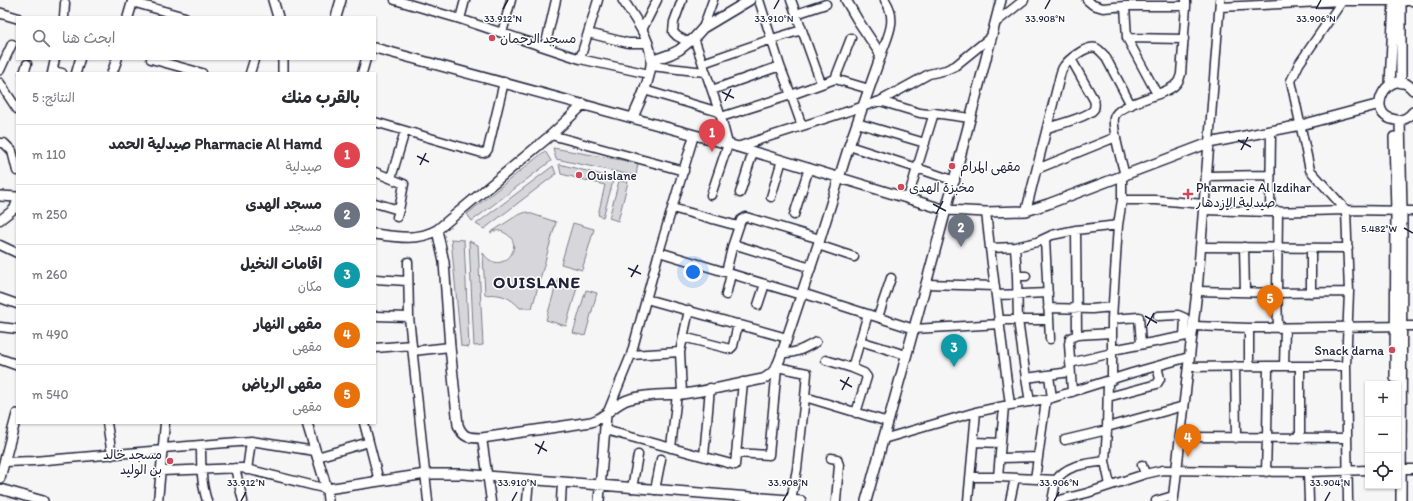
<!DOCTYPE html>
<html lang="ar">
<meta charset="utf-8">
<style>
body{margin:0;font-family:Itim,"Playpen Sans Arabic",sans-serif;background:#f2f2f3;color:#2b2b33;direction:rtl}
.controls{position:absolute;right:12px;bottom:12px;display:grid;overflow:hidden;border-radius:0px;box-shadow:0 1px 3px #0004}
.controls button{width:36px;height:36px;display:grid;place-items:center;padding:0;border:0;border-bottom:1px solid #e1e1e2;background:#fff;color:#2b2b33;font:20px sans-serif}
.you{position:absolute;left:693px;top:272px;width:14px;height:14px;margin:-10px;border:3px solid #fff;border-radius:50%;background:#1a73e8;box-shadow:0 0 0 6px #1a73e833}
.badge{display:grid;place-items:center;width:26px;height:26px;border-radius:50%;background:#d93025;color:#fff;font-size:13px;font-weight:700}
.pin{position:absolute;translate:-50% -33px;filter:drop-shadow(0 1px 2px #0008)}
.pin::after{content:'';position:absolute;top:21px;width:14px;height:12px;background:inherit;clip-path:polygon(0 0,100% 0,50% 100%)}
.list{margin:0;padding:0;list-style:none}
h2{display:flex;justify-content:space-between;align-items:center;height:52px;margin:0;padding:0 16px;font-size:17px}
h2 small{font-size:13px;font-weight:400;color:#7c7c81}
.list li{display:grid;grid-template-columns:26px 1fr auto;gap:12px;align-items:center;box-sizing:border-box;height:60px;padding:0 16px;border-top:1px solid #e1e1e2}
.list b{display:block;font-size:15px;white-space:nowrap}
.list p{margin:0;font-size:13px;white-space:nowrap;color:#7c7c81}
.list em{font-size:13px;font-style:normal;color:#7c7c81}
.icon{flex:none;width:22px;height:22px;fill:none;stroke:currentColor;stroke-width:2;stroke-linecap:round;stroke-linejoin:round}
.map{position:relative;flex:none;width:1413px;height:501px;overflow:hidden;direction:ltr}
.search{position:absolute;background:#fff;box-shadow:0 1px 3px #0004;left:16px;top:16px;width:360px;height:44px;display:flex;align-items:center;gap:10px;box-sizing:border-box;padding:0 14px;border-radius:0px;color:#7c7c81;font-size:15px}
.panel{position:absolute;background:#fff;box-shadow:0 1px 3px #0004;left:16px;top:72px;width:360px;height:352px;border-radius:0px;direction:rtl}
.map>svg:first-child{display:block}
</style>
<div class="map">
<svg width="1413" height="501" viewBox="0 0 1413 501">
<rect width="100%" height="100%" fill="#f6f6f7"/>
<filter id="ink" filterUnits="userSpaceOnUse"><feTurbulence type="fractalNoise" baseFrequency=".025" numOctaves="2"/><feDisplacementMap in="SourceGraphic" scale="8" xChannelSelector="R" yChannelSelector="G"/><feConvolveMatrix kernelMatrix="1 2 1 2 8 2 1 2 1" color-interpolation-filters="sRGB"/></filter>
<g filter="url(#ink)">
<path fill="#d7d7db" stroke="#7c7c8b" d="M553,148L638,163L636,176L556,159Z
M545,151L551,161L472,221L467,214Z
M559,164L614,178L603,217L598,215L605,185L561,174Z
M553,166L556,174L484,229L476,224Z
M619,181L628,182L618,221L609,218Z
M526,212L556,222L532,308H520C510,297 500,293 485,295L483,253C500,279 528,245 505,233C500,230 495,230 490,233L516,216Z
M573,223L594,229L582,270L561,264Z
M451,239L464,240L469,347L461,346Z
M469,241L478,245L483,345L474,346Z
M558,278L578,284L566,326L546,320Z
M586,290L597,293L585,336L573,333Z"/>
<g fill="none" stroke-linecap="round" stroke-linejoin="round">
<g stroke="#22223b" stroke-width="11">
<path id="minor" d="M395,0L460,19L580,59L649,74
M682,0L674,22L673,32L677,36L688,42
M1087,0L1093,5L1103,8L1125,6H1186V0
M1343,0L1299,64L1291,81L1310,170L1346,210L1349,292L1346,366L1348,501
M132,2L185,17
M1125,6L1127,38L1157,94
M1220,7L1343,1H1413
M796,14L826,4
M64,17L65,3
M460,19L465,0
M995,23L1024,0
M703,28L713,0
M642,30L657,0
M802,30L821,83
M502,33L511,0
M588,33L628,43H647
M694,38L721,117L728,144L711,195
M1127,38L1184,39
M545,47L556,0
M881,55C888,35 898,20 885,0
M151,59L202,73
M580,59L598,0
M703,63L772,39L802,30L791,0
M651,66L705,72
M0,70L12,44
M53,71L62,73
M24,73L27,64
M52,73L55,59
M76,73L80,59
M250,73L254,60
M362,73L366,59
M835,79L851,38
M0,83L17,109
M644,90L719,112
M712,90L780,66L759,0
M880,101L920,113L928,114L934,113L970,118
M721,117L791,95L780,66
M375,122L482,153L486,152L488,149L504,82
M857,123L925,143
M802,126L791,95L835,79L869,89
M1047,128C1057,125 1090,116 1094,109C1095,106 1095,103 1094,100L1071,59
M551,135L684,171
M0,143H4L12,151L17,171
M1209,143L1220,0
M849,146L917,168L934,113
M737,147L880,101L929,74L946,70L955,66L992,36
M1037,169L1116,137
M375,172L404,184L399,210
M1122,176V200
M1125,176C1122,162 1112,131 1114,118C1117,103 1165,96 1175,85C1179,82 1180,78 1181,74L1186,6
M1207,176L1270,175
M391,178L405,131
M740,193L753,152
M771,197L782,160
M908,198L917,168L955,181
M375,203L399,210L397,217
M672,208L738,226
M1204,210L1270,212L1346,210L1413,211
M1026,211L1059,80C1060,75 1061,70 1064,66C1069,59 1087,45 1096,48C1099,49 1102,53 1105,56L1131,105
M1278,211L1277,293L1349,292
M986,212L990,248L1015,247L1037,242L1052,235L1076,230L1118,225
M1270,212L1271,131
M794,215L809,168
M0,220L14,209L17,201
M1076,230L1077,335
M1045,239L1050,339
M733,244L741,220L746,217L820,239
M0,245L17,253
M818,245L854,257
M1015,247L1017,276L1018,320L1026,378
M1201,247L1348,248
M1244,247L1245,292
M990,248L999,320H1048
M1311,248V293
M659,252L801,295
M726,272L733,244L811,268
M1017,276H1026
M375,279L407,281
M926,284L995,286
M1197,291L1277,293L1278,328
M802,293L914,329L1000,324
M726,295L731,274
M996,295L1048,293
M0,298L17,304
M646,299L787,338
M758,305L765,284
M1048,308L1092,309L1112,307
M375,316L409,317L408,262
M1158,316L1178,315L1185,318L1184,336
M409,317L428,501
M878,317L891,278
M1112,319L1118,225L1122,200H1156L1204,204
M999,320L1010,405
M1193,326L1249,328L1413,326
M0,327L17,329
M1249,328V366
M683,337L730,349L733,346L738,324
M860,341L906,355
M375,348L412,345
M1112,350V319L1139,317L1141,344
M413,351L450,347
M680,352L682,393
M782,353C796,354 805,348 816,342
M631,355L680,352L689,310
M826,360L852,368L868,314
M1070,363L1112,353
M1235,366L1236,438
M1268,366H1346
M1284,366L1285,328
M1188,367L1268,366L1267,438L1266,472
M852,368L864,373L867,377L856,413
M1049,376L1052,398
M1112,380V350L1192,335
M1072,392L1069,344L1070,338L1077,335L1112,333
M1108,397L1157,384L1160,379L1157,366
M1030,402L1026,378L1070,372
M607,414L631,355L659,252L694,135
M107,423L112,455
M364,423L369,442
M1107,427L1184,406
M605,430L735,465L743,382
M1107,430L1108,381
M1180,437L1347,438
M482,438L491,501
M1300,438V366
M883,439L976,412
M1065,440L1107,430L1105,461
M974,442L1001,443
M201,445C201,464 201,482 207,501
M163,448L251,441L315,451
M671,448L677,394
M736,453L769,455L777,367L807,373L805,397L888,422
M704,456L710,388
M317,457L369,442L379,481
M831,458L837,459L839,465L836,501
M1000,458L1038,457
M4,462L34,461L163,450
M1142,465L1145,474
M235,468L243,501
M1398,469H1413
M247,470L251,441
M161,471L242,468L327,489
M1308,472L1309,501
M971,477H998L1004,406
M998,477L1056,480L1052,501
M1035,479L1046,400
M1056,480C1068,464 1086,464 1105,461L1110,485
M632,488L638,455
M655,490L661,459
M791,500L797,469L805,397
M158,501L165,423
M527,501L529,480
M561,501L562,482
M968,501L976,412L1004,406L1052,398L1132,373L1189,357
M1010,501L1015,478
M1056,501L1087,493L1145,474L1163,470L1308,472L1368,470
M1156,501L1173,496"/>
</g>
<g stroke="#22223b" stroke-width="12">
<path id="tertiary" d="M273,0L278,17
M623,0C635,19 653,41 651,65C649,83 640,101 633,117
M1401,0V83
M0,13L17,18
M128,17L133,0
M336,17L341,0
M375,48L728,144L946,210L986,212L1026,211L1048,204L1209,143L1301,125L1380,104
M283,59V73
M651,61L671,54L679,50L694,38L703,28L750,0
M112,73L117,59
M1390,85L1394,0
M1413,90C1391,62 1361,115 1396,120C1403,121 1409,117 1413,112
M1400,120L1402,211L1401,501
M1394,137L1396,211L1395,378
M0,196L17,197
M437,230L444,262L450,347L458,425C463,438 469,438 482,438L591,422C606,418 614,403 630,399C646,394 665,395 682,394C709,391 736,384 763,379C775,373 778,365 782,353L820,239L849,146L881,55L857,19L846,0
M375,234C396,237 418,241 437,230L551,135L584,104
M0,359L17,365
M307,423L327,489L328,501
M0,478L17,414
M0,489L43,501
M327,489L426,474H463L801,501
M599,501L606,415
M866,501C913,334 958,168 1001,0
M1173,501L1197,291L1209,143"/>
</g>
<use href="#minor" stroke="#fff" stroke-width="8"/>
<use href="#tertiary" stroke="#fff" stroke-width="9"/>
</g>
</g>
<path fill="none" stroke="#22223b" stroke-width="1.5" d="M503,9L508,0M774,9L779,0M1045,9L1050,0M1316,9L1321,0M722,92L734,98M725,101L731,89M1238,140L1251,147M1241,150L1248,137M417,156L429,162M420,165L426,153M933,204L946,211M936,214L943,201M1404,228L1413,233M628,268L641,274M631,277L638,265M1145,316L1157,323M1147,326L1154,313M840,380L852,387M842,390L849,377M535,444L547,451M538,454L544,441M241,501L246,492M512,501L517,492M783,501L788,492M1054,501L1059,492M1325,501L1330,492"/>
<g fill="#d1495b" stroke="#fff" stroke-width="1.5">
<circle cx="492" cy="38" r="4"/>
<circle cx="952" cy="166" r="4"/>
<circle cx="579" cy="175" r="4"/>
<circle cx="901" cy="187" r="4"/>
<path d="M1186 188h4v4h4v4h-4v4h-4v-4h-4v-4h4z"/>
<circle cx="1392" cy="350" r="4"/>
<circle cx="170" cy="461" r="4"/>
</g>
<g text-anchor="middle" dominant-baseline="central" stroke-width="3" stroke-linejoin="round" paint-order="stroke">
<g font-size="13" fill="#22223b" stroke="#fff" text-anchor="start">
<text x="500" y="38">مسجد الرحمان</text>
<text x="960" y="166">مقهى المرام</text>
<text x="587" y="175">Ouislane</text>
<text x="909" y="187">مخبزة الهدى</text>
<text x="1196" y="187">Pharmacie Al Izdihar<tspan x="1196" dy="15">صيدلية الإزدهار</tspan></text>
<text x="1384" y="350" text-anchor="end">Snack darna</text>
<text x="162" y="454" text-anchor="end">مسجد خالد<tspan x="162" dy="15">بن الوليد</tspan></text>
</g>
<g font-size="17" font-weight="bold" letter-spacing="1" fill="#22223b" stroke="#fff">
<text x="537" y="282">OUISLANE</text>
</g>
</g>
<g font-size="10" text-anchor="middle" fill="#22223b" stroke="#fff" stroke-width="3" stroke-linejoin="round" paint-order="stroke">
<text x="503" y="22">33.912°N</text>
<text x="774" y="22">33.910°N</text>
<text x="1045" y="22">33.908°N</text>
<text x="1316" y="22">33.906°N</text>
<text x="1379" y="232">5.482°W</text>
<text x="246" y="486">33.912°N</text>
<text x="517" y="486">33.910°N</text>
<text x="788" y="486">33.908°N</text>
<text x="1059" y="486">33.906°N</text>
<text x="1330" y="486">33.904°N</text>
</g>
</svg>
<div class="controls">
<button>+</button>
<button>−</button>
<button><svg class="icon" aria-label="locate" viewBox="0 0 24 24"><circle cx="12" cy="12" r="6"/><path d="M12 2v4M12 18v4M2 12h4M18 12h4"/></svg></button>
</div>
<div class="you"></div>
<div class="pin badge" style="left:712px;top:152px;background:#e0444e">1</div>
<div class="pin badge" style="left:961px;top:247px;background:#6b7280">2</div>
<div class="pin badge" style="left:954px;top:367px;background:#0f9aa8">3</div>
<div class="pin badge" style="left:1188px;top:457px;background:#e8710a">4</div>
<div class="pin badge" style="left:1270px;top:318px;background:#e8710a">5</div>
<div class="search"><svg class="icon" aria-label="search" viewBox="0 0 24 24"><circle cx="10" cy="10" r="6"/><path d="M15 15l6 6"/></svg>ابحث هنا</div>
<section class="panel">
<h2>بالقرب منك<small>النتائج: 5</small></h2>
<ul class="list">
<li><span class="badge" style="background:#e0444e">1</span><div><b>Pharmacie Al Hamd صيدلية الحمد</b><p>صيدلية</p></div><em>110 m</em></li>
<li><span class="badge" style="background:#6b7280">2</span><div><b>مسجد الهدى</b><p>مسجد</p></div><em>250 m</em></li>
<li><span class="badge" style="background:#0f9aa8">3</span><div><b>اقامات النخيل</b><p>مكان</p></div><em>260 m</em></li>
<li><span class="badge" style="background:#e8710a">4</span><div><b>مقهى النهار</b><p>مقهى</p></div><em>490 m</em></li>
<li><span class="badge" style="background:#e8710a">5</span><div><b>مقهى الرياض</b><p>مقهى</p></div><em>540 m</em></li>
</ul>
</section>
</div>
